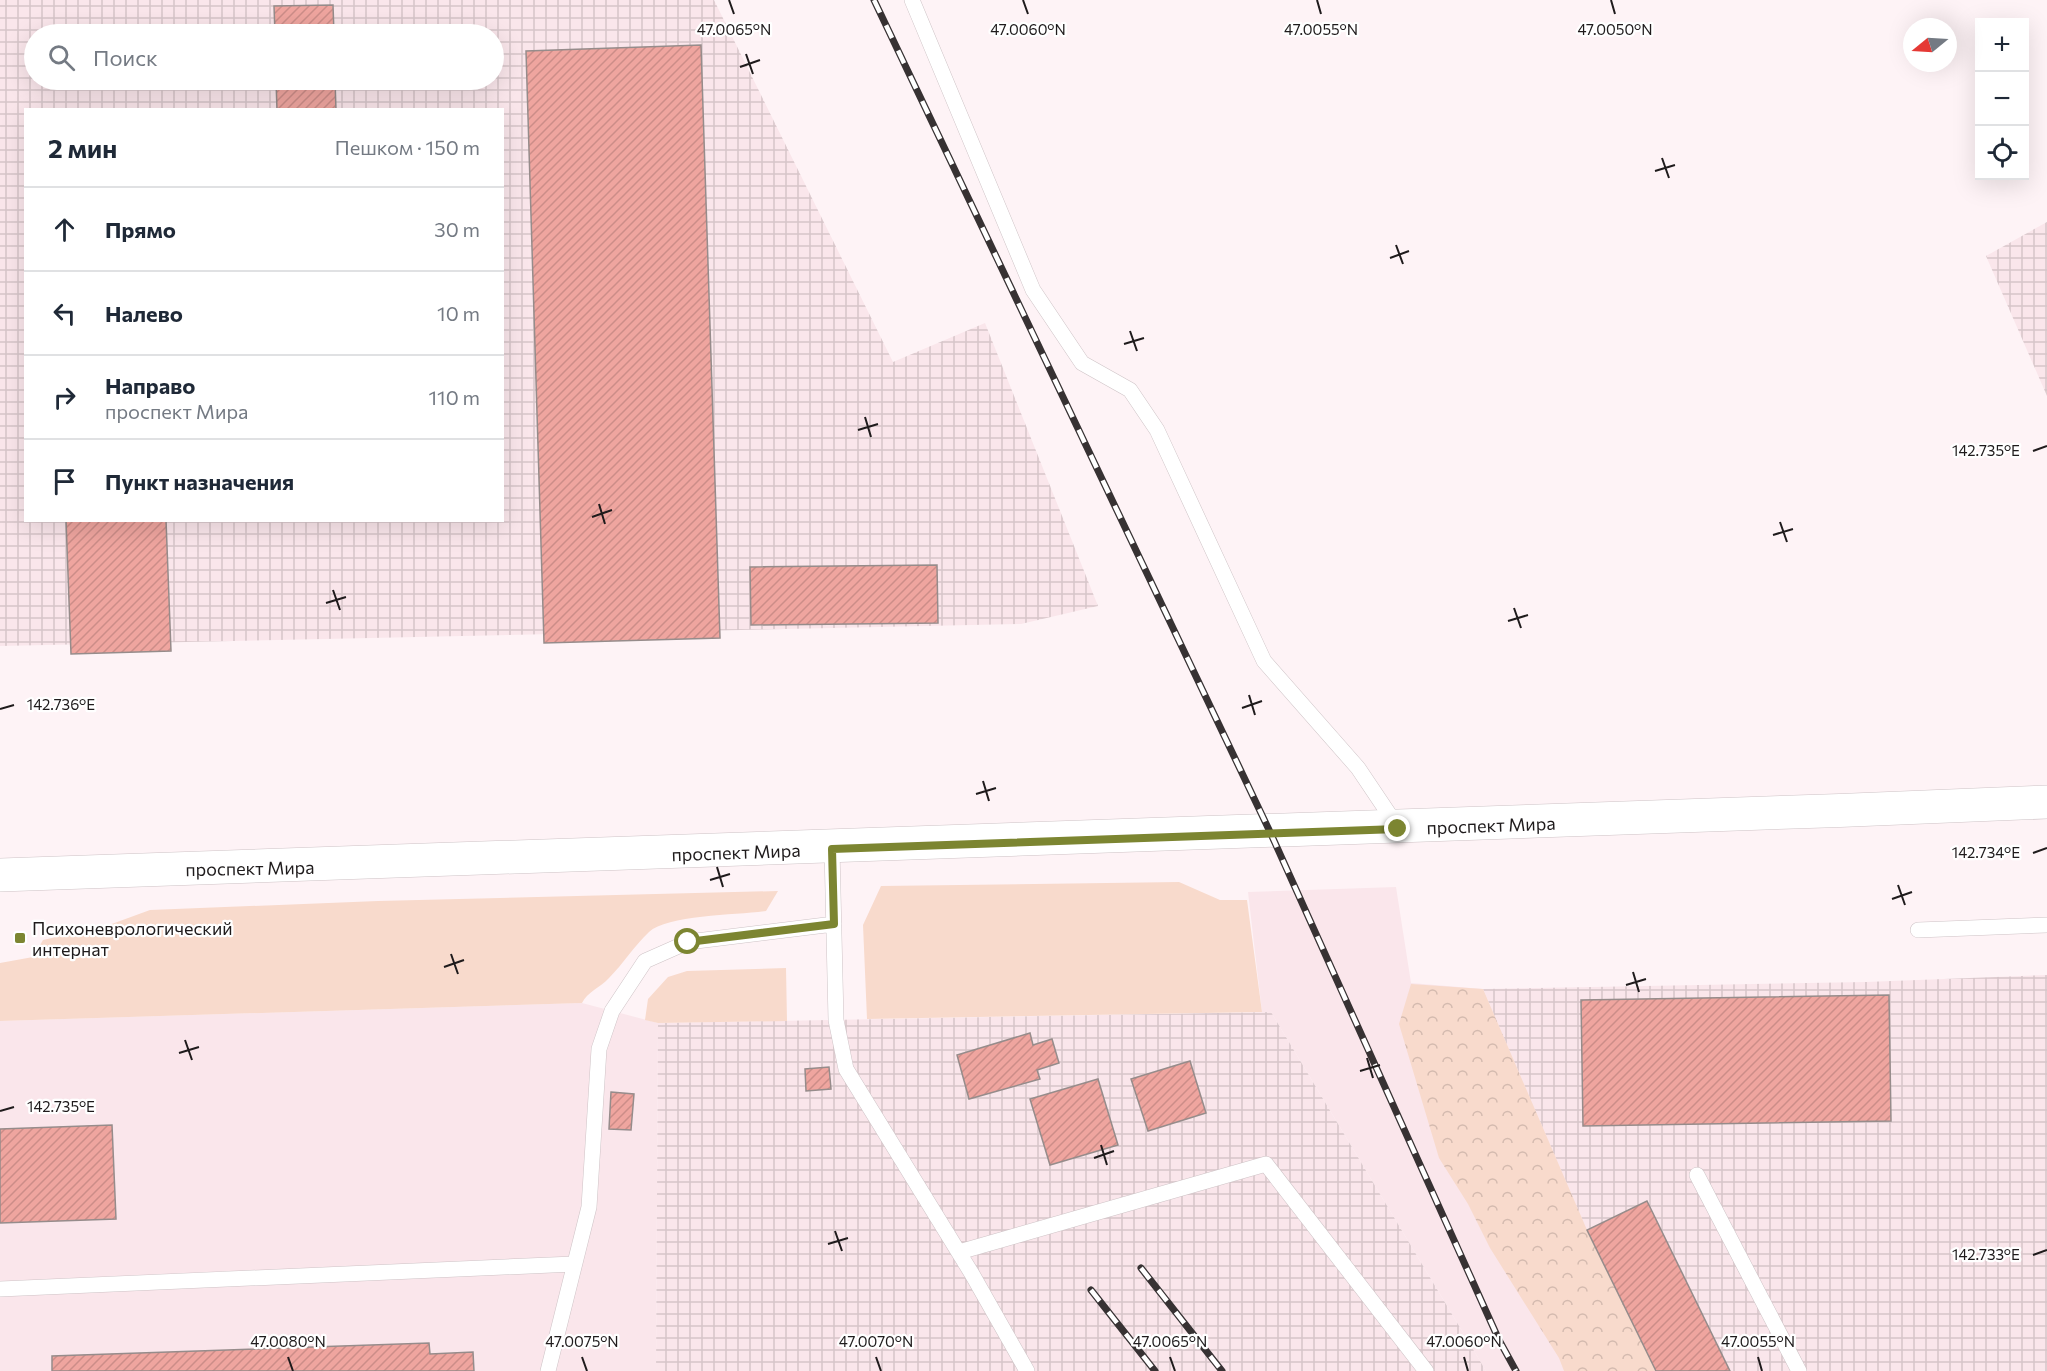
<!DOCTYPE html>
<html lang="ru">
<meta charset="utf-8">
<style>
body{margin:0;font-family:Commissioner,sans-serif;background:#f6f6f7;color:#1f2937}
.controls{position:absolute;right:18px;top:18px;display:grid;overflow:hidden;border-radius:0px;box-shadow:0 6px 24px #0002}
.controls button{width:54px;height:54px;display:grid;place-items:center;padding:0;border:0;border-bottom:2px solid #e0e1e3;background:#fff;color:#1f2937;font:30px sans-serif}
.compass{position:absolute;left:1903px;top:18px;width:54px;height:54px;border-radius:50%;background:#fff;box-shadow:0 6px 24px #0002;rotate:252deg}
.stop{position:absolute;width:18px;height:18px;margin:-14px;border:4px solid #7c8531;border-radius:50%;background:#fff}
.stop.end{background:#7c8531;border-color:#fff;box-shadow:0 2px 6px #0008}
.list{margin:0;padding:0;list-style:none}
h2{display:flex;justify-content:space-between;align-items:center;height:78px;margin:0;padding:0 24px;font-size:26px}
h2 small{font-size:20px;font-weight:400;color:#747a83}
.list li{display:grid;grid-template-columns:39px 1fr auto;gap:18px;align-items:center;box-sizing:border-box;height:84px;padding:0 24px;border-top:2px solid #e0e1e3}
.list b{display:block;font-size:22px;white-space:nowrap}
.list p{margin:0;font-size:20px;white-space:nowrap;color:#747a83}
.list em{font-size:20px;font-style:normal;color:#747a83}
.icon{flex:none;width:33px;height:33px;fill:none;stroke:currentColor;stroke-width:2;stroke-linecap:round;stroke-linejoin:round}
.map{position:relative;flex:none;width:2047px;height:1371px;overflow:hidden}
.search{position:absolute;background:#fff;box-shadow:0 6px 24px #0002;left:24px;top:24px;width:480px;height:66px;display:flex;align-items:center;gap:15px;box-sizing:border-box;padding:0 21px;border-radius:33px;color:#747a83;font-size:22px}
.panel{position:absolute;background:#fff;box-shadow:0 6px 24px #0002;left:24px;top:108px;width:480px;height:414px;border-radius:0px}
.map>svg:first-child{display:block}
</style>
<div class="map">
<svg width="2047" height="1371" viewBox="0 0 2047 1371">
<defs>
<pattern id="industrial-grid" width="8" height="8" patternUnits="userSpaceOnUse" patternTransform="scale(1.5)"><rect width="8" height="8" fill="#fae6eb"/><path d="M0 4h8M4 0v8" fill="none" stroke="#d6c5c9"/></pattern>
<pattern id="forest-crowns" width="20" height="18" patternUnits="userSpaceOnUse" patternTransform="scale(1.5)"><rect width="20" height="18" fill="#f8dacc"/><path d="M2 6a3 3 0 1 1 6 0M12 15a3 3 0 1 1 6 0" fill="none" stroke="#d4baaf"/></pattern>
<pattern id="building-hatch" width="6" height="6" patternUnits="userSpaceOnUse" patternTransform="scale(1.5)"><rect width="6" height="6" fill="#efa59f"/><path d="M-1 1l2-2M0 6l6-6M5 7l2-2" fill="none" stroke="#cc8d88"/></pattern>
</defs>
<rect width="100%" height="100%" fill="#fef3f6"/>
<path fill="#fae6eb" d="M1396,887L1411,983L1483,989L1656,1371H1486L1271,1012H1262L1248,892Z
M582,1003L658,1023L656,1371H0V1021Z"/>
<path fill="url(#industrial-grid)" fill-rule="evenodd" d="M0,0H714L893,362L985,323L1098,606L1021,624L0,646ZM34,34H494V80H34ZM26,110H502V520H26Z
M2047,222V396L1986,256Z
M2047,975V1371H1656L1587,1230L1483,989L1866,982Z
M1271,1012L1486,1371H656L658,1023Z"/>
<path fill="#f8dacc" d="M1179,882L1220,900H1247L1262,1012L867,1019L863,925L881,886Z
M778,891L766,911C738,915 667,915 649,932C634,946 623,964 609,978C601,987 587,992 582,1003L0,1021V963L33,957L43,940L109,925L150,910L378,901Z
M786,968L787,1021L658,1023L645,1020L648,999L668,977L687,971Z"/>
<path fill="url(#forest-crowns)" d="M1411,984L1483,989L1587,1230L1656,1371H1564L1559,1358L1490,1248L1468,1204L1439,1158L1399,1024Z"/>
<path fill="url(#building-hatch)" stroke="#968c8b" stroke-width="1.5" d="M333,5L334,34H275L274,6Z
M701,45L720,638L544,643L526,51Z
M276,80H335L336,110H277Z
M66,520H166L171,651L71,654Z
M937,565L938,623L751,625L750,567Z
M1889,995L1891,1121L1583,1126L1581,1000Z
M1030,1033L1033,1045L1052,1039L1059,1063L1037,1070L1040,1079L969,1099L957,1055Z
M1190,1061L1206,1113L1148,1131L1131,1079Z
M829,1067L831,1089L806,1091L805,1069Z
M1098,1079L1118,1145L1050,1165L1030,1099Z
M611,1092L634,1094L631,1130L609,1129Z
M112,1125L116,1219L0,1223V1129Z
M1647,1201L1730,1371H1656L1587,1230Z
M429,1343L430,1354L473,1352L474,1371H52V1356Z"/>
<g fill="none" stroke-linecap="round" stroke-linejoin="round">
<g stroke="#cec3c6" stroke-width="16">
<path id="service" d="M912,0L1033,290L1082,363L1130,390L1157,430L1264,661L1358,768L1399,829
M832,849L836,1020L846,1069L972,1274L1027,1371
M1918,930L2047,925
M1697,1175L1799,1371
M959,1252L1266,1164L1426,1371
M0,1289L574,1264
M548,1371L589,1207L599,1049L612,1011L645,961L688,942L834,924"/>
</g>
<g stroke="#cec3c6" stroke-width="34">
<path id="primary" d="M0,875C683,856 1365,830 2047,802"/>
</g>
<use href="#service" stroke="#fff" stroke-width="15"/>
<use href="#primary" stroke="#fff" stroke-width="33"/>
<g stroke="#373233" stroke-width="7">
<path id="rail" d="M874,0L1271,834L1499,1340L1516,1371
M1141,1268L1222,1371
M1091,1290L1155,1371"/>
</g>
<use href="#rail" stroke="#fff" stroke-width="4.5" stroke-dasharray="14" stroke-linecap="butt"/>
</g>
<g fill="none" stroke-linecap="round" stroke-linejoin="round">
<path stroke="#7c8531" stroke-width="8" d="M688,942L834,924L832,849L1398,829"/>
</g>
<path fill="none" stroke="#1f1b1c" stroke-width="2" d="M729,0L734,14M1023,0L1028,14M1317,0L1321,14M1611,0L1615,14M746,54L753,74M740,67L760,60M1662,158L1669,178M1655,171L1675,165M1396,245L1403,264M1390,258L1409,251M1130,331L1137,351M1124,344L1144,338M865,417L871,437M858,430L878,424M2033,451L2047,446M599,504L605,524M592,517L612,510M1780,522L1787,542M1773,535L1793,529M333,590L340,610M326,603L346,597M1514,608L1521,628M1508,621L1528,615M1249,695L1255,715M1242,708L1262,701M0,709L14,705M983,781L989,801M976,794L996,788M2033,853L2047,848M717,867L723,887M710,880L730,874M1898,885L1905,905M1892,899L1912,892M451,954L458,974M444,967L464,960M1633,972L1639,992M1626,985L1646,979M185,1040L192,1060M179,1053L199,1047M1367,1058L1373,1078M1360,1071L1380,1065M0,1111L14,1107M1101,1145L1107,1165M1094,1158L1114,1151M835,1231L842,1251M828,1244L848,1238M2033,1255L2047,1250M288,1357L293,1371M582,1357L587,1371M876,1357L881,1371M1170,1357L1175,1371M1464,1357L1468,1371M1758,1357L1762,1371"/>
<rect fill="#7c8531" stroke="#fff" stroke-width="2" x="14" y="932" width="12" height="12" rx="3"/>
<g text-anchor="middle" dominant-baseline="central" stroke-width="4.5" stroke-linejoin="round" paint-order="stroke">
<g font-size="18" fill="#1f1b1c" stroke="#fff">
<text transform="translate(1491 825) rotate(-2)">проспект Мира</text>
<text transform="translate(736 852) rotate(-2)">проспект Мира</text>
<text transform="translate(250 868) rotate(-1)">проспект Мира</text>
</g>
<g font-size="18" fill="#1f1b1c" stroke="#fff" text-anchor="start">
<text x="32" y="928">Психоневрологический<tspan x="32" dy="21">интернат</tspan></text>
</g>
</g>
<g font-size="15" text-anchor="middle" fill="#1f1b1c" stroke="#fff" stroke-width="4.5" stroke-linejoin="round" paint-order="stroke">
<text x="734" y="35">47.0065°N</text>
<text x="1028" y="35">47.0060°N</text>
<text x="1321" y="35">47.0055°N</text>
<text x="1615" y="35">47.0050°N</text>
<text x="1986" y="456">142.735°E</text>
<text x="61" y="710">142.736°E</text>
<text x="1986" y="858">142.734°E</text>
<text x="61" y="1112">142.735°E</text>
<text x="1986" y="1260">142.733°E</text>
<text x="288" y="1347">47.0080°N</text>
<text x="582" y="1347">47.0075°N</text>
<text x="876" y="1347">47.0070°N</text>
<text x="1170" y="1347">47.0065°N</text>
<text x="1464" y="1347">47.0060°N</text>
<text x="1758" y="1347">47.0055°N</text>
</g>
</svg>
<div class="controls">
<button>+</button>
<button>−</button>
<button><svg class="icon" aria-label="locate" viewBox="0 0 24 24"><circle cx="12" cy="12" r="6"/><path d="M12 2v4M12 18v4M2 12h4M18 12h4"/></svg></button>
</div>
<svg class="compass" viewBox="-18 -18 36 36"><path d="M0-13l5 13h-10z" fill="#e53935"/><path d="M0 13l5-13h-10z" fill="#747a83"/></svg>
<div class="stop" style="left:688px;top:942px"></div>
<div class="stop end" style="left:1398px;top:829px"></div>
<div class="search"><svg class="icon" aria-label="search" viewBox="0 0 24 24"><circle cx="10" cy="10" r="6"/><path d="M15 15l6 6"/></svg>Поиск</div>
<section class="panel">
<h2>2 мин<small>Пешком · 150 m</small></h2>
<ul class="list">
<li><svg class="icon" aria-label="ahead" viewBox="0 0 24 24"><path d="M12 20V5M6 11l6-6 6 6"/></svg><div><b>Прямо</b></div><em>30 m</em></li>
<li><svg class="icon" aria-label="left" viewBox="0 0 24 24"><path d="M17 20v-9H6M10 6l-5 5 5 5"/></svg><div><b>Налево</b></div><em>10 m</em></li>
<li><svg class="icon" aria-label="right" viewBox="0 0 24 24"><path d="M7 20v-9h11M14 6l5 5-5 5"/></svg><div><b>Направо</b><p>проспект Мира</p></div><em>110 m</em></li>
<li><svg class="icon" aria-label="arrive" viewBox="0 0 24 24"><path d="M6 21V4h12l-3 4 3 4H6"/></svg><div><b>Пункт назначения</b></div></li>
</ul>
</section>
</div>
